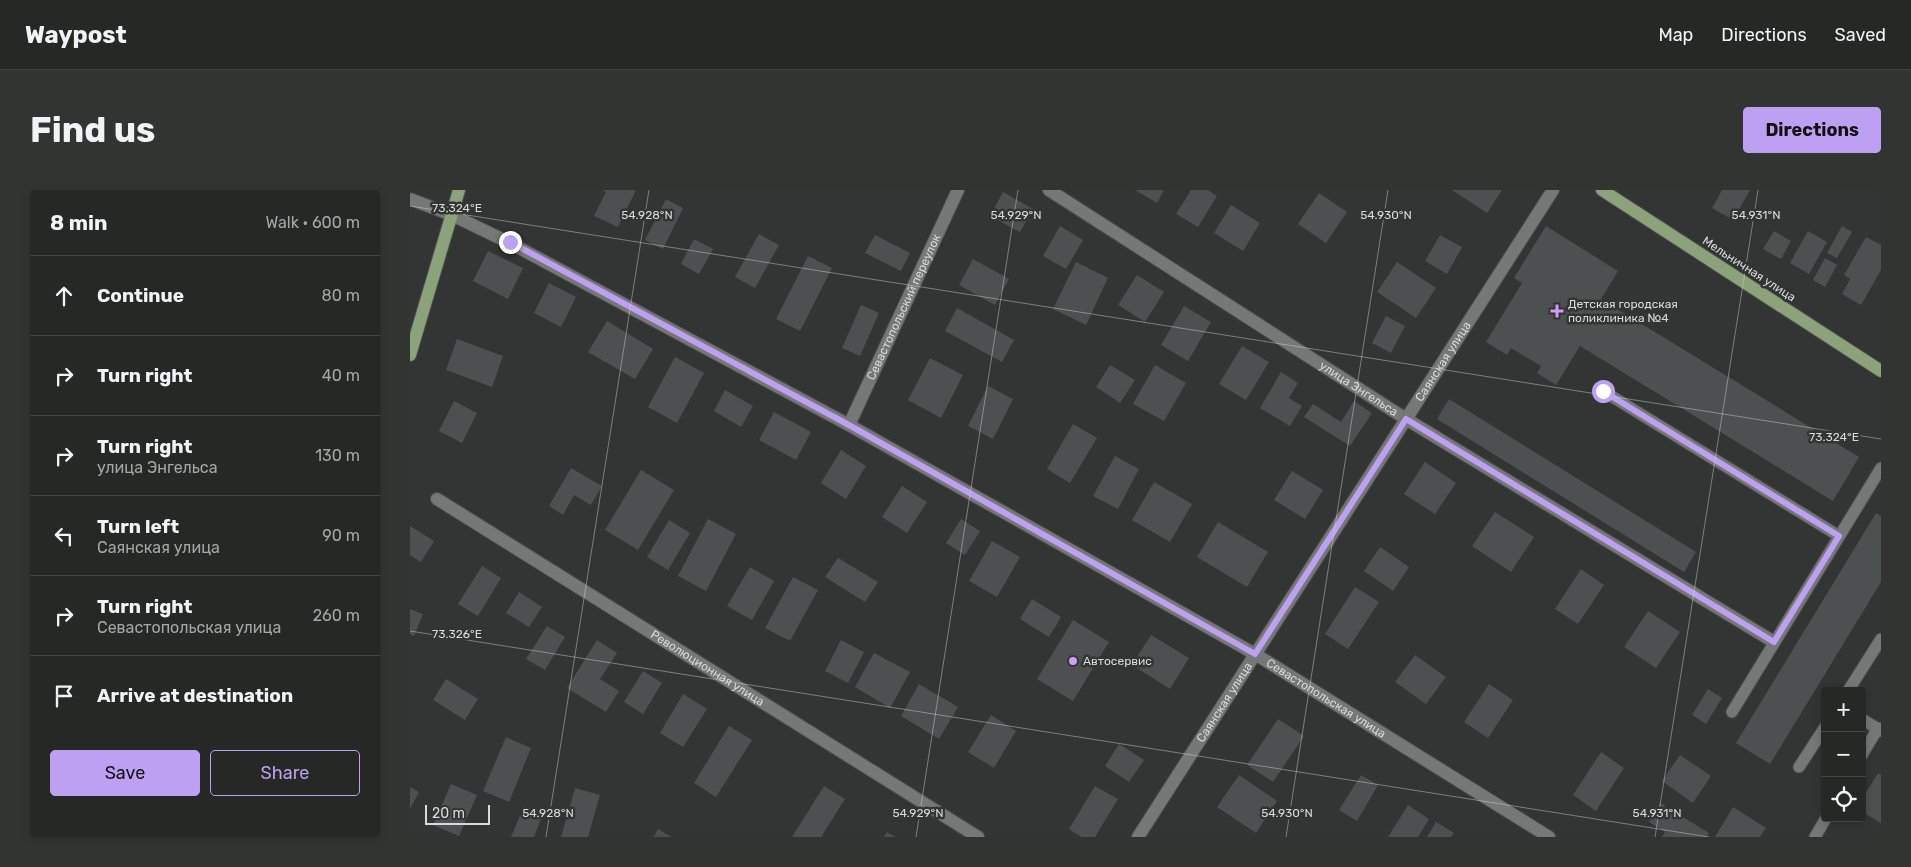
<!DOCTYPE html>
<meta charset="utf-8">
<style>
body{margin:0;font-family:Rubik,sans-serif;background:#323432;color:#f1f3f6}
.controls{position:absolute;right:15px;bottom:15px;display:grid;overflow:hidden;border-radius:5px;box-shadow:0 2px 8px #0003}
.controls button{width:45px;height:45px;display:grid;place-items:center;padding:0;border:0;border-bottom:1px solid #424443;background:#262826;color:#f1f3f6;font:25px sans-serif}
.scale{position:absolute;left:15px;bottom:12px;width:65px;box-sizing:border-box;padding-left:5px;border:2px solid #d8dad9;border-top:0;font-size:14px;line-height:18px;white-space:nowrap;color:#d8dad9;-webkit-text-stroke:4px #323533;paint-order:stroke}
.stop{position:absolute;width:15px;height:15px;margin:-11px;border:4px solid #bca0f2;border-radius:50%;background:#fff}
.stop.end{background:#bca0f2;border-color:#fff;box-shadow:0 1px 5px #0008}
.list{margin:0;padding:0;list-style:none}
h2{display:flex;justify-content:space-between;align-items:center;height:65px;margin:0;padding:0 20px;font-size:21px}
h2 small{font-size:16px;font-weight:400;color:#a4a6a7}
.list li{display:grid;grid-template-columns:32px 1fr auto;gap:15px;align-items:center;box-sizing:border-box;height:80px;padding:0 20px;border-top:1px solid #424443}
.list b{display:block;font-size:19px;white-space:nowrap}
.list p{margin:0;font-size:16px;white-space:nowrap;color:#a4a6a7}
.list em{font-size:16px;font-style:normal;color:#a4a6a7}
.actions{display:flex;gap:10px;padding:15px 20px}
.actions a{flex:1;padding:11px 0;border:1px solid #bca0f2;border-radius:5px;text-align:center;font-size:18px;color:#bca0f2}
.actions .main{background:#bca0f2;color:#111}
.icon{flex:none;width:28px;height:28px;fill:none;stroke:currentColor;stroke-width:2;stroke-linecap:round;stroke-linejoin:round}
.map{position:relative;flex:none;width:1471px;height:647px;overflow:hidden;border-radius:5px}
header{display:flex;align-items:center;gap:30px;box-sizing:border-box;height:70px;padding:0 25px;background:#262826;border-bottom:1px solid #424443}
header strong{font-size:24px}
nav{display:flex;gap:28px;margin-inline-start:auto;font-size:18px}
.intro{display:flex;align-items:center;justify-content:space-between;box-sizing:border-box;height:120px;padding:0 30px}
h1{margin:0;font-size:35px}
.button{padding:12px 22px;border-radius:5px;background:#bca0f2;color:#111;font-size:18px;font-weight:700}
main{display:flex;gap:30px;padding:0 30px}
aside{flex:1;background:#262826;border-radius:5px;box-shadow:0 2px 8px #0003}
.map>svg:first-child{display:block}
</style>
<header>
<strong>Waypost</strong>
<nav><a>Map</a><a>Directions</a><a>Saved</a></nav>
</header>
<div class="intro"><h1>Find us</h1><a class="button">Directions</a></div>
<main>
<aside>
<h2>8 min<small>Walk · 600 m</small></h2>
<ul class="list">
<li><svg class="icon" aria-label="ahead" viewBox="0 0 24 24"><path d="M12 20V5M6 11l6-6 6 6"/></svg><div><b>Continue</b></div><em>80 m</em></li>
<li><svg class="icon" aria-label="right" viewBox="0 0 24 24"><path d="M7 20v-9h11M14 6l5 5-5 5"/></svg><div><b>Turn right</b></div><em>40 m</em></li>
<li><svg class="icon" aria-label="right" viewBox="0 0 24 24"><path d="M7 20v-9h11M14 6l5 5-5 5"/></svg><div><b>Turn right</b><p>улица Энгельса</p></div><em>130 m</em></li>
<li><svg class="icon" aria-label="left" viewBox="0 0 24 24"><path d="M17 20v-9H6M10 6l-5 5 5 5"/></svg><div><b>Turn left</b><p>Саянская улица</p></div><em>90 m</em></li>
<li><svg class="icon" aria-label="right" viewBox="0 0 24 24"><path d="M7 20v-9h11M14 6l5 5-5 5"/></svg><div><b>Turn right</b><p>Севастопольская улица</p></div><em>260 m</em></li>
<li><svg class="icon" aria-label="arrive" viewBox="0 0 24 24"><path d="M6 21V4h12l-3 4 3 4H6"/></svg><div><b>Arrive at destination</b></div></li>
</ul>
<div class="actions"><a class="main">Save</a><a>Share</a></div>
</aside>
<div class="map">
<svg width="1471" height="647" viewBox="0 0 1471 647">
<rect width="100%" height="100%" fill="#323533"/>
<path fill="#4d5050" d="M192,0H226L208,37L184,26L196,2Z
M725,0H754L747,13Z
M781,0H798L807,6L788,37L766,24Z
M1042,0H1092L1077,23Z
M1312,0H1340L1323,30L1302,18Z
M593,2L623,19L610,42L580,26Z
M909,3L937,22L916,53L888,34Z
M256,9L273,18L253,59L235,50Z
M821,15L850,33L833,61L804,43Z
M650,36L673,50L656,79L633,66Z
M1136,36L1208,81L1191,109L1449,267L1423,311L1170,156L1146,195L1127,183L1131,176L1101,158L1097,165L1076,152L1112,93L1104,88Z
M1432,36L1442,42L1427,68L1417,63Z
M1364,41L1381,51L1371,69L1353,59Z
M1398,41L1417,52L1399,84L1380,73Z
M349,44L369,55L345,98L325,87Z
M465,45L500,63L491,81L455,63Z
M1030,45L1052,57L1037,84L1015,71Z
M1456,47L1471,55V80L1451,115L1432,104L1440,89L1434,85Z
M284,49L303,59L289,84L271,74Z
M78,61L113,78L98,109L63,91Z
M398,66L422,78L390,141L366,129Z
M1415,68L1427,75L1415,97L1403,90Z
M563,69L599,89L585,115L549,95Z
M666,72L698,88L676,135L643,119Z
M987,72L1026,98L1006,128L967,102Z
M727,85L754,102L735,132L708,115Z
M139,93L166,107L151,137L124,123Z
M451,115L469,123L450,166L432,158Z
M774,116L801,132L778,171L751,155Z
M547,118L604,150L592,172L535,141Z
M976,126L995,136L981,163L962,153Z
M197,131L243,159L225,189L178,162Z
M47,149L93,166L82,197L36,180Z
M832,156L859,172L836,210L809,194Z
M265,167L294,183L267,233L238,217Z
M520,168L553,185L531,228L498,210Z
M700,175L725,190L710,213L686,197Z
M745,175L776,193L754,231L723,214Z
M871,182L888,193L879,208L892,216L880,236L850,218Z
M578,196L603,209L583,249L558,236Z
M315,200L343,216L331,237L304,221Z
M1039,209L1286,362L1274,382L1027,229Z
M44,211L67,223L52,253L29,241Z
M944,211L962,223L940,256L894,227L903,214L931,232Z
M364,222L401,242L386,270L349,250Z
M663,234L687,248L660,293L637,279Z
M431,260L456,276L436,309L411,293Z
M705,266L729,279L708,319L683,306Z
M1015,272L1046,293L1025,324L994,304Z
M161,278L192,296L181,315L164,305L153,325L139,316Z
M231,280L264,300L228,360L195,340Z
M882,281L913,300L895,329L864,310Z
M744,292L782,314L760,352L722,330Z
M492,296L517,312L497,343L472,327Z
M1085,322L1124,347L1101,382L1062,356Z
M1466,323L1471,326V392L1360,574L1326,553Z
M298,329L326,344L296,401L268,386Z
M551,329L570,341L555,365L536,353Z
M259,330L280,343L258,380L237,367Z
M808,332L858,362L837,397L787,367Z
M0,336L24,351L11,372L0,365Z
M582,351L610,367L587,407L559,391Z
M970,357L999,377L983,401L954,381Z
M428,368L468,392L455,412L415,387Z
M72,376L91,388L68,426L48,414Z
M340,377L364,391L342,430L317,416Z
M1171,379L1194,395L1168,434L1145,419Z
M383,387L408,400L380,451L355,438Z
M945,397L969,412L938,459L915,444Z
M109,402L132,417L119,437L96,423Z
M622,409L651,427L639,447L610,429Z
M0,419L13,424L4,446L0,444Z
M1238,421L1270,442L1246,478L1214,457Z
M663,430L699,452L663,511L627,489Z
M137,436L155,447L135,480L116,469Z
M741,445L779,468L760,499L722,475Z
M187,450L207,463L190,489L209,501L196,522L157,498Z
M431,450L454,462L438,493L415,481Z
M464,463L500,482L480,518L445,497Z
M1005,465L1036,487L1016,514L985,492Z
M233,481L252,493L233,524L214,512Z
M36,489L68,509L55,530L23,510Z
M509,494L548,517L529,549L491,526Z
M1079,494L1103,510L1078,548L1054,532Z
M1298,499L1312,508L1296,534L1282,525Z
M273,504L297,519L273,557L250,543Z
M581,525L606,541L584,578L558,562Z
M868,529L894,546L863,592L837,575Z
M319,536L342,550L306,607L284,593Z
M96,547L121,558L99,612L73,601Z
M709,554L734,570L719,592L695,576Z
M1191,562L1214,578L1186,621L1163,605Z
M1270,565L1301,586L1283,613L1252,591Z
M1468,583L1471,585V633L1452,622V609Z
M829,585L867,611L846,643L807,617Z
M951,585L968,595L947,631L929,620Z
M41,594L67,605L49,646L23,635Z
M414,596L435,609L411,647H382Z
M685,596L708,609L685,647H671L659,639Z
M0,597L9,602L0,619Z
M165,598L190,605L178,647H151Z
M1250,613L1299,643L1296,647H1252L1255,642L1239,632Z
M998,615L1019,629L1008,647H978Z
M114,616L133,624L124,647H101Z
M1323,617L1356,638L1350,647H1305Z
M1026,632L1044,643L1041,647H1017Z
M248,639L261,647H244Z
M477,642L485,647H474Z"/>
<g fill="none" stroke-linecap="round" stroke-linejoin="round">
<g stroke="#4f5250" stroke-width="13">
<path id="service" d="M1193,201L1429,346
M1438,501L1471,449
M1322,522L1471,278
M1452,529L1471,541
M1452,565L1468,538
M1389,577L1415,537
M1405,647L1416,628"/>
</g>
<g stroke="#4f5250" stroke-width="14">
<g id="minor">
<path id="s1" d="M639,0L996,229L1364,452"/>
<path id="s2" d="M0,9L42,25L100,53L439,235L845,464L1139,647"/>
<path id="s3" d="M439,235L548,0"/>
<path id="s4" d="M27,309L568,647"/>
<path id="s5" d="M728,647L1143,0"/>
</g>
</g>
<g stroke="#4f5250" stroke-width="14">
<path id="primary" d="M1192,0L1471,181
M0,165L49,0"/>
</g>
<use href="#service" stroke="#757876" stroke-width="11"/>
<use href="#minor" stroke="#757876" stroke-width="12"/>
<use href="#primary" stroke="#8ca27b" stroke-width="12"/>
</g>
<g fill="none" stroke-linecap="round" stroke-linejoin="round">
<path stroke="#bca0f2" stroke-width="6" d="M100,52L439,235L845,464L996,229L1364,452L1429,346L1193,201"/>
</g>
<path fill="none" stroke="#d8dad9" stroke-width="1" stroke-opacity="0.45" d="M0,16L1471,249M0,441L1299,647M136,647L239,0M506,647L608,0M876,647L978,0M1245,647L1348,0"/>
<g fill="#d19dfd" stroke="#323533" stroke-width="2">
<path d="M1144.5 113.5h5v5h5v5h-5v5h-5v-5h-5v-5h5z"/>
<circle cx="663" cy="471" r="5"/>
</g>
<g text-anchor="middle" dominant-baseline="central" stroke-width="5" stroke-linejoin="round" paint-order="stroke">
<g font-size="12" fill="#d8dad9" stroke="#323533">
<text transform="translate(1339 79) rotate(33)">Мельничная улица</text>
<text stroke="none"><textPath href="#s3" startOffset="130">Севастопольский переулок</textPath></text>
<text stroke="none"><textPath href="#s5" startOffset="565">Саянская улица</textPath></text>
<text stroke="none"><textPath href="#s1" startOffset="368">улица Энгельса</textPath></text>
<text stroke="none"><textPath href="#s4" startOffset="319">Революционная улица</textPath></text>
<text stroke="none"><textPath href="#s2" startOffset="1044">Севастопольская улица</textPath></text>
<text stroke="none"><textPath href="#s5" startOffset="160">Саянская улица</textPath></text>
</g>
<g font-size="12" fill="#d8dad9" stroke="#323533" text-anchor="start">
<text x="1158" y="114">Детская городская<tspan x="1158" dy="14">поликлиника №4</tspan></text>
<text x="673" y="471">Автосервис</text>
</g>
</g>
<g font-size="12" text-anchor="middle" fill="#d8dad9" stroke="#323533" stroke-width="5" stroke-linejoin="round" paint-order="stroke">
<text x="47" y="22">73.324°E</text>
<text x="237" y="29">54.928°N</text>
<text x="606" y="29">54.929°N</text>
<text x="976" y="29">54.930°N</text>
<text x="1346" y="29">54.931°N</text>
<text x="1424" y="251">73.324°E</text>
<text x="47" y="448">73.326°E</text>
<text x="138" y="627">54.928°N</text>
<text x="508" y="627">54.929°N</text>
<text x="877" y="627">54.930°N</text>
<text x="1247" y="627">54.931°N</text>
</g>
</svg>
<div class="controls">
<button>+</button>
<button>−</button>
<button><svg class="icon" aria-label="locate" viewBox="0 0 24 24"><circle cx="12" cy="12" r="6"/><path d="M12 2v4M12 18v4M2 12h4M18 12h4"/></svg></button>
</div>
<div class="scale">20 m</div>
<div class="stop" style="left:1193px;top:201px"></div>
<div class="stop end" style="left:100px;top:52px"></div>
</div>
</main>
